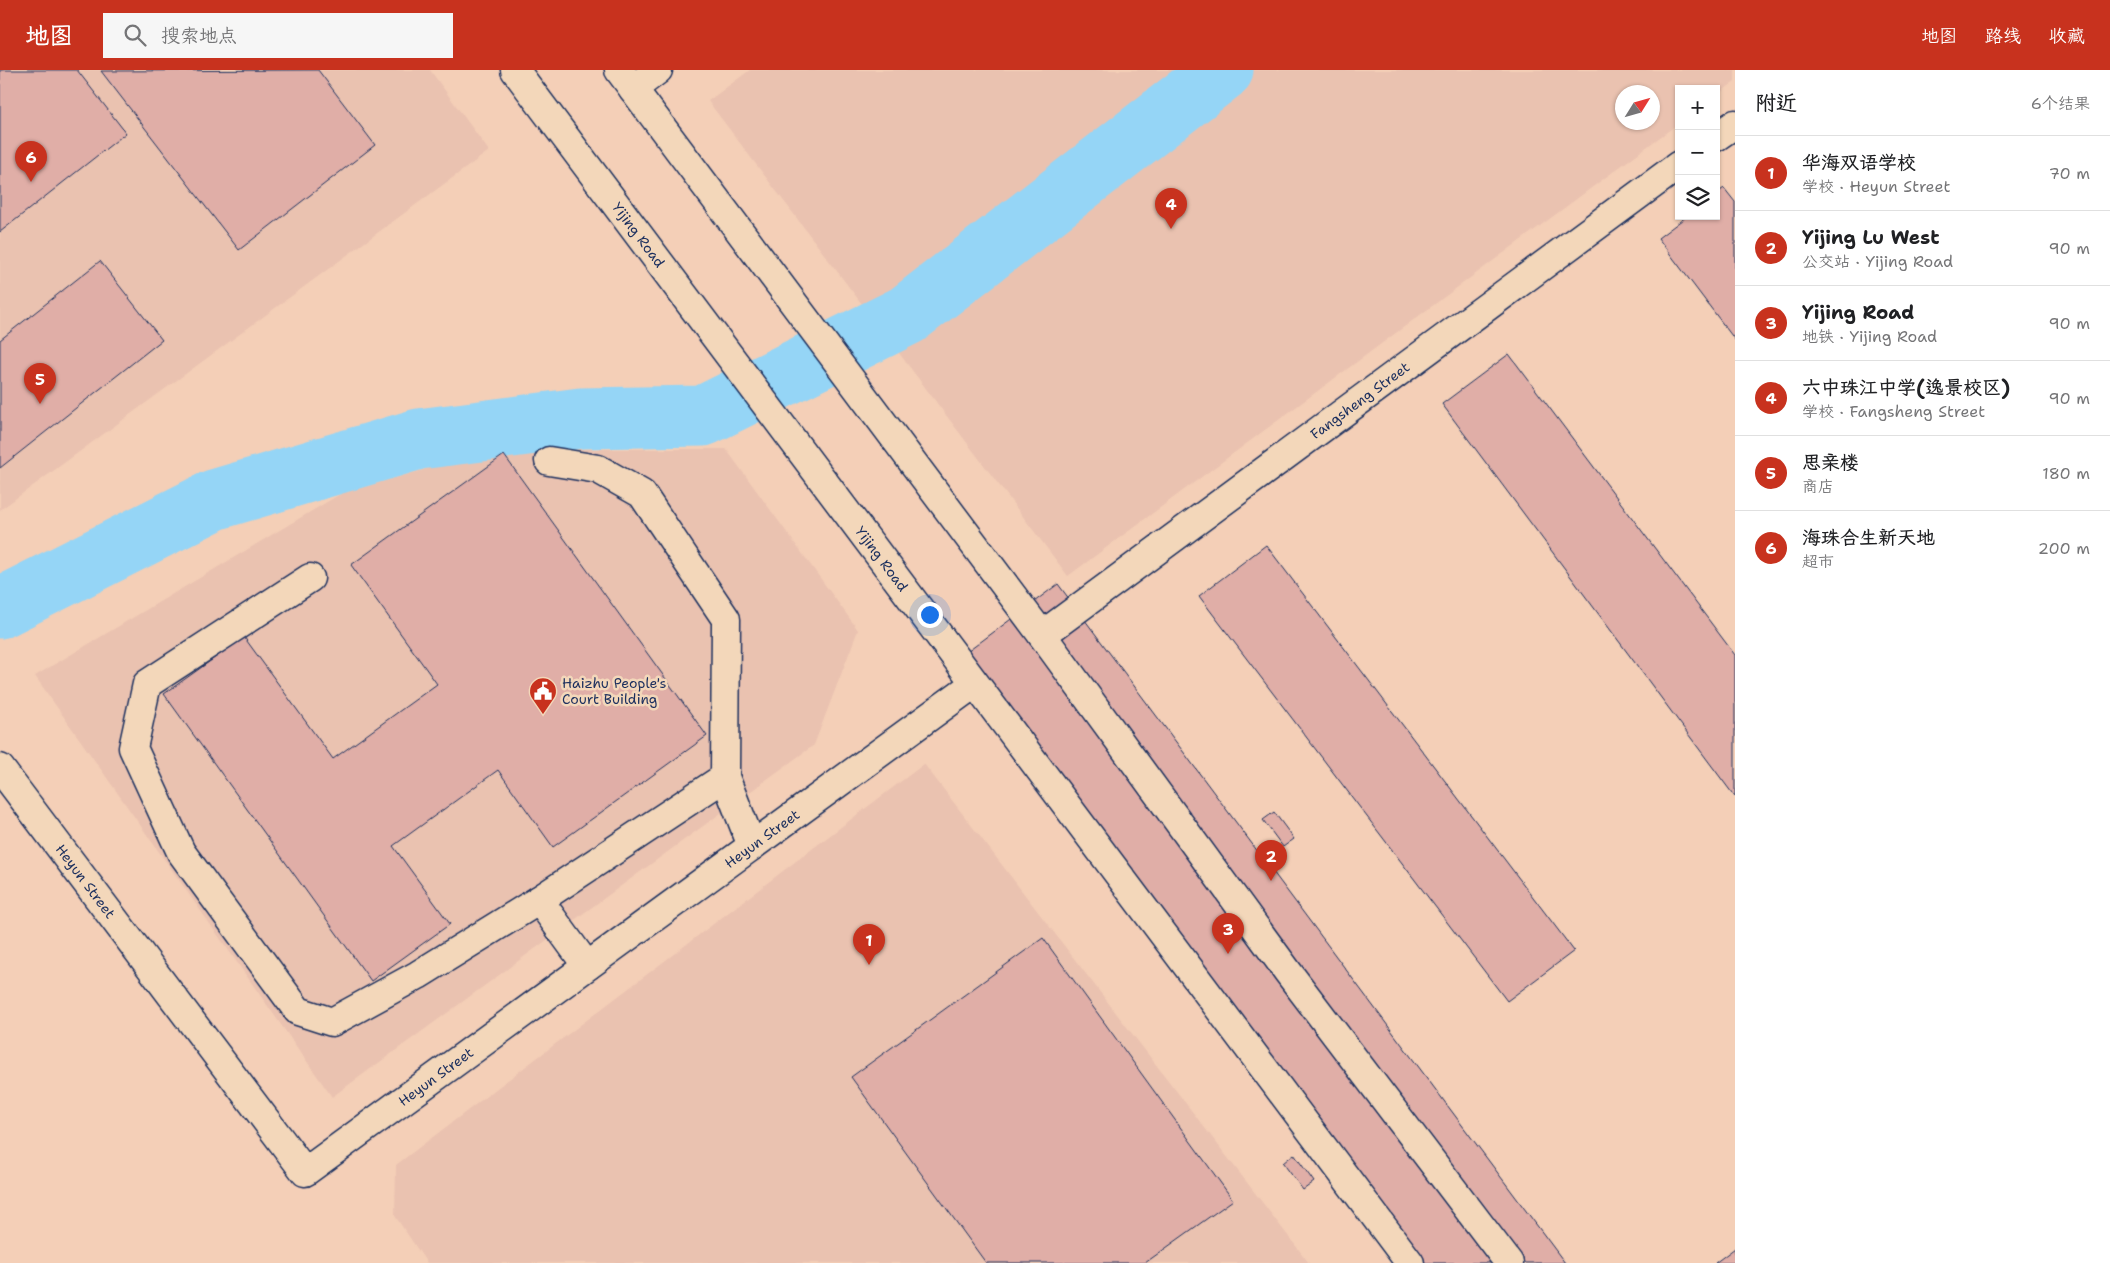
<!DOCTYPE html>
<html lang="zh">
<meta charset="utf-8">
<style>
body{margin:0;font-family:"Shantell Sans","LXGW WenKai TC",sans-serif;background:#f6f6f6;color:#202124}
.controls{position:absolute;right:15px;top:15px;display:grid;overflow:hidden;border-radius:0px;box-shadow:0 1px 4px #0004}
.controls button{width:45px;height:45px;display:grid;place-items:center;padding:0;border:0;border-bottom:1px solid #e0e0e0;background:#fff;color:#202124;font:25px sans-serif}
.compass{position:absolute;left:1615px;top:15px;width:45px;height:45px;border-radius:50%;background:#fff;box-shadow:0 1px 4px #0004;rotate:53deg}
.you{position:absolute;left:929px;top:544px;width:18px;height:18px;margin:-12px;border:4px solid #fff;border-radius:50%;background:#1a73e8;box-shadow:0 0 0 8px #1a73e833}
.badge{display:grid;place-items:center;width:32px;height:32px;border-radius:50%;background:#c8321e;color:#fff;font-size:16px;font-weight:700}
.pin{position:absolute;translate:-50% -41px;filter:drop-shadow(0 1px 2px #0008)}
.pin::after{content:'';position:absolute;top:26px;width:18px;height:15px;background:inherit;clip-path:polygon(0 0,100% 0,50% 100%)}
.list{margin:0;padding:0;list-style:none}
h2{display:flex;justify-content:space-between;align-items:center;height:65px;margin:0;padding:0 20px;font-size:21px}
h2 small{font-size:16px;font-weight:400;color:#757577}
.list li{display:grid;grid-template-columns:32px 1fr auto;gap:15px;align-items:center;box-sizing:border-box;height:75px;padding:0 20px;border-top:1px solid #e0e0e0}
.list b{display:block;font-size:19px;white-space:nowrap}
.list p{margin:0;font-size:16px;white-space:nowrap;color:#757577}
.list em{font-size:16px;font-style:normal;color:#757577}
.icon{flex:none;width:28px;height:28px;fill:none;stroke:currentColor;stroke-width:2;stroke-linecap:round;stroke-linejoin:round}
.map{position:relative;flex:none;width:1735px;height:1193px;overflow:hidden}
header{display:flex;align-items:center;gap:30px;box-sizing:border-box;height:70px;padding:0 25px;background:#c8321e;color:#fff}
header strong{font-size:24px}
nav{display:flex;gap:28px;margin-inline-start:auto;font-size:18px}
.search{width:350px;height:45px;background:#f6f6f6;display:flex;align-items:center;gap:12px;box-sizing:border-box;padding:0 18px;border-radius:0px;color:#757577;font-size:19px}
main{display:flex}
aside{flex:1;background:#fff}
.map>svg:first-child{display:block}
</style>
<header>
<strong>地图</strong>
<div class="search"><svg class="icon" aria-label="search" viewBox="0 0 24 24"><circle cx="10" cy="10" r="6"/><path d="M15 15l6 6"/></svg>搜索地点</div>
<nav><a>地图</a><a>路线</a><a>收藏</a></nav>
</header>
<main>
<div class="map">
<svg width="1735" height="1193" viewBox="0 0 1735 1193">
<rect width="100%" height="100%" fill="#f4cfb7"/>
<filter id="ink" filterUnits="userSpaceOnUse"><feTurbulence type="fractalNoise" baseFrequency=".02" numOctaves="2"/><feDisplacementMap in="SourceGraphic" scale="10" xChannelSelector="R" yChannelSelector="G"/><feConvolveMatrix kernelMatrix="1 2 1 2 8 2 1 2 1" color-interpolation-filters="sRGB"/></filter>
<g filter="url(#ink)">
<path fill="#eac2b0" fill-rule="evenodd" d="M0,0H430L489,81L0,440Z
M750,0H1735V12L1716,25V19H1679V53L1068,506L708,31ZM1652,22V52H1622V22Z
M496,379H726L858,560L814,675L332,1027L35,606L342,423Z
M924,694L1309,1193H427L395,1146L396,1095Z"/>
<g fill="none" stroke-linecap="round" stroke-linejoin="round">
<path stroke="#95d5f6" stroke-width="61" d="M0,538L214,430L419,369L581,348L703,346L907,245L1223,0"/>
</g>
<path fill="#e0aea7" stroke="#1b2f5e" d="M0,0H77L126,63L0,162Z
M318,0L375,75L239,180L101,1Z
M1724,118L1735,132V270L1658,168L1687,146H1716V124Z
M100,191L162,270L0,398V270Z
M1509,284L1735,585V727L1442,334Z
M504,385L707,666L553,777L498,700L393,776L450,854L371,911L164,624L244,567L333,689L437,614L351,495Z
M1266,475L1574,881L1507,931L1199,526Z
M1058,514L1565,1193H1392L947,597Z
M1274,742L1294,769L1283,777L1263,750Z
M1043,868L1233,1130L1145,1193H986L851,1007Z
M1294,1084L1314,1112L1303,1120L1283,1093Z
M1735,1178V1193H1715Z"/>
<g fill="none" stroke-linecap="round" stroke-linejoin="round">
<g stroke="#1b2f5e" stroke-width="31">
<g id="minor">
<path d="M633,19L658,0"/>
<path d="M1716,67L1735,54"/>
<path d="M549,391L598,399L642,424L726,549L725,707L752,776"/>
<path d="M310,508L147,614L133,678L181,782L298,941L332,952L418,905L539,830L587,896"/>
<path id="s1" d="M1042,565L1679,95"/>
<path id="s2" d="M0,698L305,1102L974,614"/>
<path d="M539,830L725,707"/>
</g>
</g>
<g stroke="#1b2f5e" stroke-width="31">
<g id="major">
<path id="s3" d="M515,0L1410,1193"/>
<path d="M619,0L1042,565L1288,902L1509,1193"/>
</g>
</g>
<use href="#minor" stroke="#f3d7ba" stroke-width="28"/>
<use href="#major" stroke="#f3d7ba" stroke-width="28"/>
</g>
</g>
<defs>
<g id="civic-pin" transform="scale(1.4375)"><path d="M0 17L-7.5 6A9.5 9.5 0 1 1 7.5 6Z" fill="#c8321e" stroke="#f3d7ba"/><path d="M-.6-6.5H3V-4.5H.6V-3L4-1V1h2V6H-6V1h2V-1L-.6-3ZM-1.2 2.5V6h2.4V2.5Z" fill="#fff"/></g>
</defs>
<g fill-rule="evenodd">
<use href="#civic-pin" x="543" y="621"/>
</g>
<g text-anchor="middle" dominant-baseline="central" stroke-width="5" stroke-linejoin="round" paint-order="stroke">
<g font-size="14" fill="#1b2f5e" stroke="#f3d7ba">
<text stroke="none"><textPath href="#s3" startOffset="206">Yijing Road</textPath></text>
<text stroke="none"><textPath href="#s1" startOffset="395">Fangsheng Street</textPath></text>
<text stroke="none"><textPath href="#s3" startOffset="611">Yijing Road</textPath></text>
<text stroke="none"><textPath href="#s2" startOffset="1072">Heyun Street</textPath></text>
<text stroke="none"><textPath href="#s2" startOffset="142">Heyun Street</textPath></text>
<text stroke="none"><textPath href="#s2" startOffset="668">Heyun Street</textPath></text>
</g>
<g font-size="14" fill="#1b2f5e" stroke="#f3d7ba" text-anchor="start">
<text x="562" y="613">Haizhu People's<tspan x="562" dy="16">Court Building</tspan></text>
</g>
</g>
</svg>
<div class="controls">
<button>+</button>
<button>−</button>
<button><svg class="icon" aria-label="layers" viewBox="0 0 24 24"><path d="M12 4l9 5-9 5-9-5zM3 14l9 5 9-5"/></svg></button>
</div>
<svg class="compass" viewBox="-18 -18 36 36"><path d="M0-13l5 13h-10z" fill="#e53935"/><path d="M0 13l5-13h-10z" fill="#757577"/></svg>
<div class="you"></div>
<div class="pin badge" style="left:869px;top:895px">1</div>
<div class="pin badge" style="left:1271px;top:811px">2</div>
<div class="pin badge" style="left:1228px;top:884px">3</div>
<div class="pin badge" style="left:1171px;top:159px">4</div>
<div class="pin badge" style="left:40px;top:334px">5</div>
<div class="pin badge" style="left:31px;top:112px">6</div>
</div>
<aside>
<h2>附近<small>6个结果</small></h2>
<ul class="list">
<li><span class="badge">1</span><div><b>华海双语学校</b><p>学校 · Heyun Street</p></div><em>70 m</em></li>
<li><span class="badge">2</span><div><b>Yijing Lu West</b><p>公交站 · Yijing Road</p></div><em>90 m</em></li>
<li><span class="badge">3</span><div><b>Yijing Road</b><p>地铁 · Yijing Road</p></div><em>90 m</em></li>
<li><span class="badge">4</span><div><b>六中珠江中学(逸景校区)</b><p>学校 · Fangsheng Street</p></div><em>90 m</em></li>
<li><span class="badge">5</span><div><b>思亲楼</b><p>商店</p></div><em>180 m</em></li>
<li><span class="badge">6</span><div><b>海珠合生新天地</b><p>超市</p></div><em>200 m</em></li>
</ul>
</aside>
</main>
